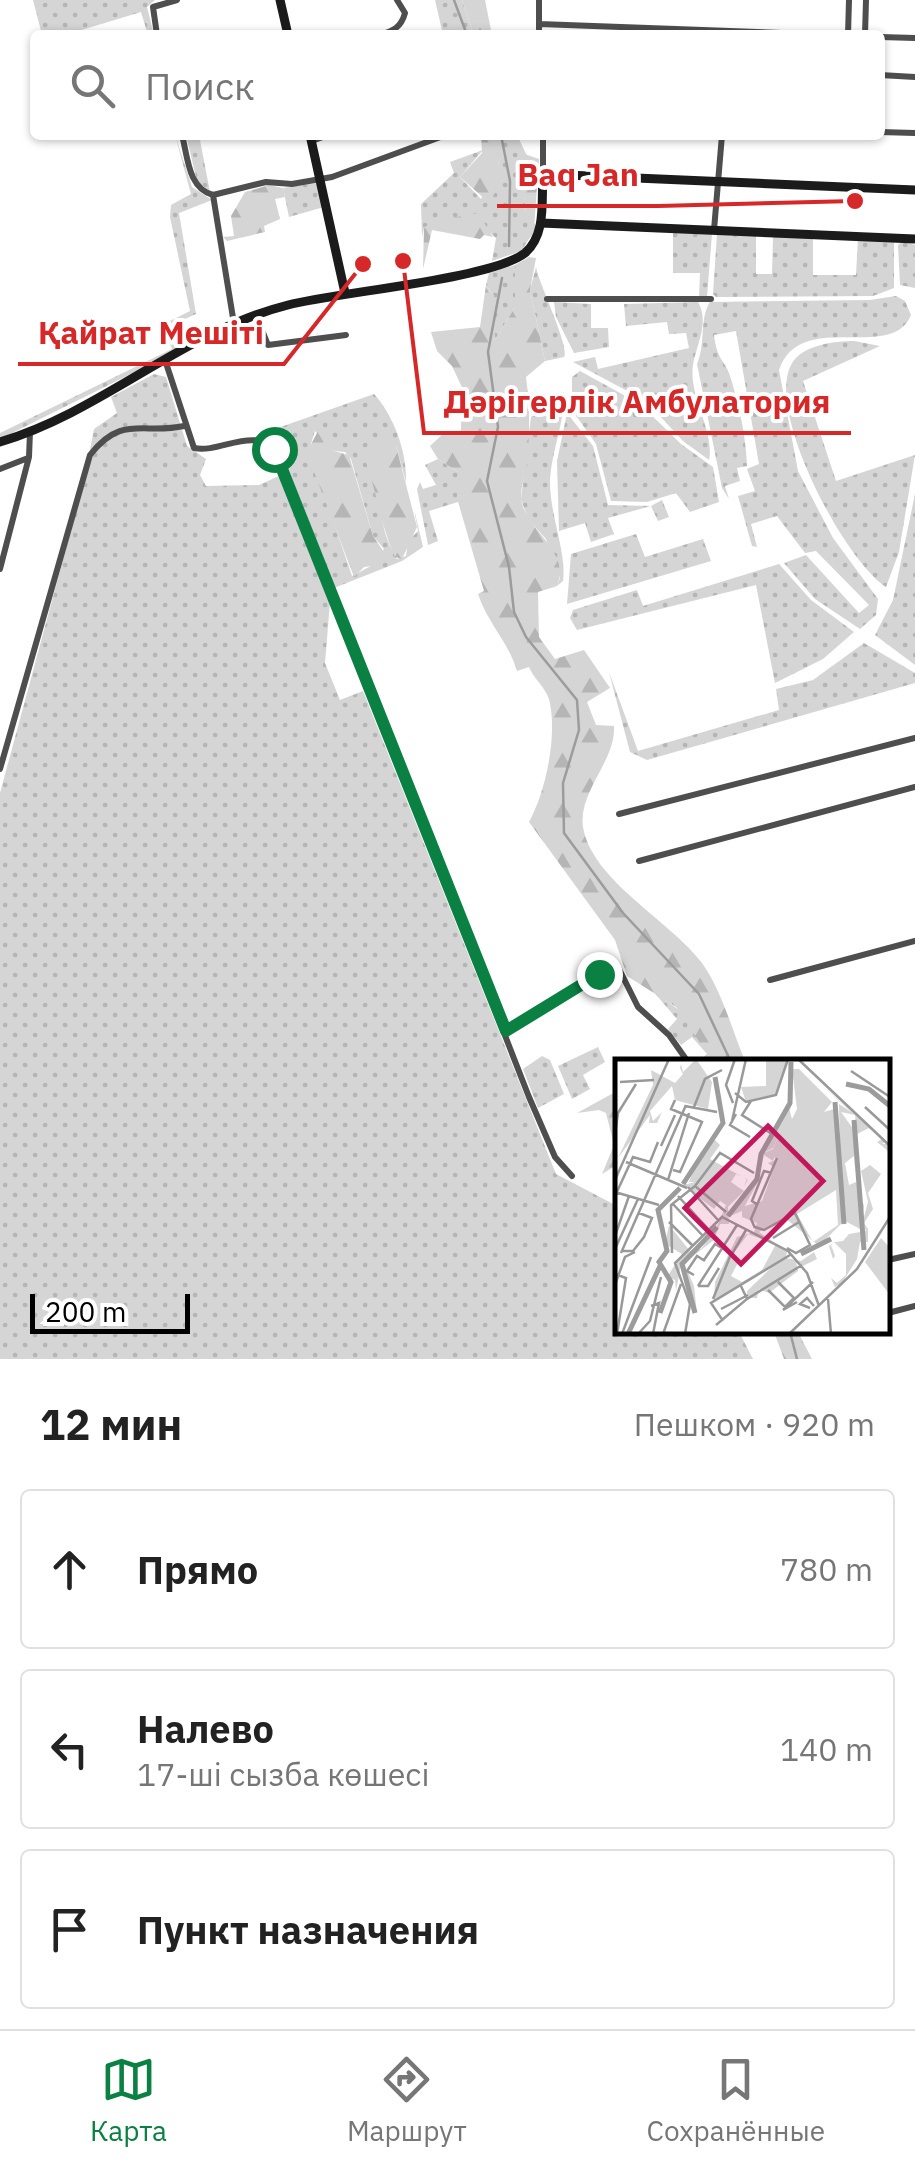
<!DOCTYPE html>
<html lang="ru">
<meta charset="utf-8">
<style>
body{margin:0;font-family:"IBM Plex Sans",sans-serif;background:#f6f6f6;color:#222}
.scale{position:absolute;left:30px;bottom:25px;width:160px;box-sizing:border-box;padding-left:10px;border:5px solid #000;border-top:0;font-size:28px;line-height:35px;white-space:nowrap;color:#000;-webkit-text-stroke:8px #fff;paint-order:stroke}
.stop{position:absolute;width:30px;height:30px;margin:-22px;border:8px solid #0b8043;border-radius:50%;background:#fff}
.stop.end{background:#0b8043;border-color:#fff;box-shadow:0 2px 10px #0008}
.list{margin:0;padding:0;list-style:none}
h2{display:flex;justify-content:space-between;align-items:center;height:130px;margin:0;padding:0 40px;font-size:42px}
h2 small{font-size:32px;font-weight:400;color:#767676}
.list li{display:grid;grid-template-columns:65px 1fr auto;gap:30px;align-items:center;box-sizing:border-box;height:160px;margin:0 20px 20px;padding:0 20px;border:2px solid #e0e0e0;border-radius:10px}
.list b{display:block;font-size:38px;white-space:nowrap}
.list p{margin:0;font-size:32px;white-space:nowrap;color:#767676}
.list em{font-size:32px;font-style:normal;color:#767676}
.icon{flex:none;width:55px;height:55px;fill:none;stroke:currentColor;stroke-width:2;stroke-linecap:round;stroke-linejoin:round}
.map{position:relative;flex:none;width:915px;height:1359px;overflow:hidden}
.search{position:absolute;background:#fff;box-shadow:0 2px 8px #0004;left:30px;right:30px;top:30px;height:110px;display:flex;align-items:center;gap:25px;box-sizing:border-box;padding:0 35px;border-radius:10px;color:#767676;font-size:38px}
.sheet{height:670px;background:#fff}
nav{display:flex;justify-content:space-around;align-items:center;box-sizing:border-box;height:140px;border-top:2px solid #e0e0e0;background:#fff;font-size:28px;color:#767676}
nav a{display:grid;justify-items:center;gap:5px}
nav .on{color:#0b8043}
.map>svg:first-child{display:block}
</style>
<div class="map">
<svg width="915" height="1359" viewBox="0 0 915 1359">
<defs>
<pattern id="grass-dots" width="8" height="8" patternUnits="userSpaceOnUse" patternTransform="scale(2.5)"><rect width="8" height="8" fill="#d5d5d5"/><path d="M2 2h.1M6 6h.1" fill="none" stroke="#b5b5b5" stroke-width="1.8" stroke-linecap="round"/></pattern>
<pattern id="forest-firs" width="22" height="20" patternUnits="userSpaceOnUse" patternTransform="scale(2.5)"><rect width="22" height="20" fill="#d5d5d5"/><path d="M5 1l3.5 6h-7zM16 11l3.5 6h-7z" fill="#b5b5b5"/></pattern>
</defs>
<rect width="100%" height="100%" fill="#fff"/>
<path fill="url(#grass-dots)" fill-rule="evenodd" d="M33,0H155L147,7L154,35H148L141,12L65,35H42Z
M435,0H462L474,35H443Z
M175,135L192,187L212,200L179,213L196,314L167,327L177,351L0,439V433L172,349L162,325L190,311L170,217L171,205L191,194Z
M186,135H199L210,192L197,181Z
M493,135H517L528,158L520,153L526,213L537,227L521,251L492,261L496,238L473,217L453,218L424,228L422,237L421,204L454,173L450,162L483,150L460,177L481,199L499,165Z
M318,183L324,207L289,217L283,188Z
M673,230L712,234L707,297H699L700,273H673Z
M717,234L756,235V274H772L773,236L813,237V275H856L858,238L894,242V288L873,296L716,297L713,294Z
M903,241L915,245V288L900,285L898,245Z
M515,265V307L494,342V296L486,285L489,273Z
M536,267C540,287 570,347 564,357L545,361L530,290Z
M896,296L905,301L911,315C892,363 800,308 779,370L798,471L833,538L878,599L876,615L860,629L815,599L784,563L806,555L859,613L869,605L816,551L805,553L777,516L751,524L757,547L752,546L738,496L755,491L747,469L759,464L736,331L714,335C717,362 726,360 731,379C740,408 746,438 747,466L737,468L740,481L725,486L729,499L722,488L697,364C706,344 699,319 710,302L870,300Z
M554,302L591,304V328H608L609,347L574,353L556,317Z
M698,302C710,323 696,345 693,365C688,395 715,432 709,460L683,441L646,401L573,362L595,357L598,369L689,348L686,333L669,334L667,322L626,326L624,304Z
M854,341L880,346L803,381L836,481L915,455L899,552L886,587C844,560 766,412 791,365C801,345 835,341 854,341Z
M580,371L640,404L681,444L713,467L719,502L690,512L676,493L647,502L611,501L596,444L572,410V377Z
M154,374L166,377L187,446L206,459L200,475L206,486L259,485L281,475L330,602L325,663L340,700L363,691L556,1174L617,1206L618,1332H739L753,1359H0V793L83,486L94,429L117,413L111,397Z
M564,392C565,421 552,450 550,479C549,514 567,552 563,581L557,586L560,578L546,539L528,519L521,499L531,417Z
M374,394C394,416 407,452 406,482L396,446C382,488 372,518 397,559L406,556L408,541L418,531L414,509L423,547L402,561L334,588L283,458L273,442L258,435ZM315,431L334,451L345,452L351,459L373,536L384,549L371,566L352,576L309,450Z
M567,413L593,446L608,505L651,506L662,500L669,517L658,521L651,506L608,518L614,534L591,542L585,523L559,531L557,461Z
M438,459L458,472V502L429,511L438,541L428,545L417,489L420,482L423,489L436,485L425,465Z
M915,494V665L875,635L893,600Z
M636,534L645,557L703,539L711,561L567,604L571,554Z
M779,564L811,600L854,632L823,659L775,683L756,585L577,630L570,618L573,610L637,590L643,606Z
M864,643L915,673V683L647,760L630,752L609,672L638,751L779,710L776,689L813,680Z
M652,990L684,1014L712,1061H699L707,1054L692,1037L681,1045L668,1029L677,1019Z
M598,1047L605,1062L583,1075L590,1089L572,1099L558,1066Z
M542,1056L550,1060L564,1094L538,1108L523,1069Z"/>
<path fill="url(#forest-firs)" d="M462,0H485L492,35H474Z
M481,135H493C498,155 507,189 487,201L460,177L482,153Z
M519,152L539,159L534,229L526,213Z
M269,185L283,188L285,197L275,199L280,219L264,226L265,232L227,241L223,237L234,236L231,216L245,192Z
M478,213L493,237L484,235L480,239L432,230L423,269L424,228L431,222Z
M529,257L536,258L530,290L545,361L526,377C530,407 530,434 527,464C525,476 519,491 522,503C529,532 571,552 557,586L538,592L539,637L555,659L584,650L610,688L587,702L596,725L614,726C616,761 578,791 583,827C592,881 671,921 702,963C722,991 732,1030 745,1061H712L676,1007L627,976L615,940L529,822C546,791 558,734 549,699C545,687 534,679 529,667L517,671C508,641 488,624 478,594L484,591L457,498L458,472L438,459L430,446L445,432H461V422L475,415L452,366L437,351L431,332L480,327L486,285L494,296L495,340L515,307V265Z
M318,431L334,451L349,455L373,536L388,558L382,565L364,567L354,577L310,461L308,450Z
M387,440L396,446L417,527L402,559L395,557C383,533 376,490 366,462L375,447Z
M617,1091V1165L602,1174L614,1145L606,1113L599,1110L577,1113Z
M774,1332H798L812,1359H784Z"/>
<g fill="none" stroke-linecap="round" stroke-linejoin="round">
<path stroke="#9c9c9c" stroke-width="2.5" d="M454,0L467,35
M501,135L510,181L509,246
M502,278L488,352L498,427L487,481L509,567L514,612L526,637L577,700L579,730L563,783L564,833L623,913L699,994L731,1062
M790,1332L797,1359"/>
<path stroke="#4e4e4e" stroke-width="6" d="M539,24L835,35
M157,35L153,7L177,0
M379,35C393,31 401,28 405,13L397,0
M539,35V0
M848,35L849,0
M865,35L866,0
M880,37L915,38
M880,75L915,77
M880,132L915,133
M182,135C188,158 188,188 213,195
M312,141L328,135
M543,174V135
M213,195L266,182L292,184L332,177L446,135
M213,195L234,324
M714,230L722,135
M547,299H711
M256,315L268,345L346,335
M165,360L194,448C222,454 257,422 279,456L529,1097L555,1157L572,1176
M0,469L28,458
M0,569L29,457L30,432
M0,769L90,455C122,414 143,435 184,426
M619,814L915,738
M639,861L915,787
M770,980L915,941
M506,1031L617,965L638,1007L669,1035L688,1062
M888,1260L915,1254
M888,1313L915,1306"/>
<path stroke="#1b1b1b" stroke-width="9" d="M280,0L288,35
M310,135L345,293
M541,223L915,239
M0,442C102,412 184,331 288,305C338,292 492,279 525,253C547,234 541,200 543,174L915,190"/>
</g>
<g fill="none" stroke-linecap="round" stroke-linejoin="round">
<path stroke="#0b8043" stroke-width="12" d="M274,449L506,1031L599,974"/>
</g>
<g transform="translate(615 1059)">
<rect width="275" height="275" fill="#fff"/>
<path d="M177,10H184L217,43L209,53L219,50L227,164L204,187L170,159L144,173L172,192L171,199L186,202L199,193L202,200L188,207L181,203L183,212L154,234L144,230L142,239H133L132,232L159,206L99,241L100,223L122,178L139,173L142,164L127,158V148L147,142L159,109L153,104L163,100L149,94L158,90L174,49L177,60L182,50ZM221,131L223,166L198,183L182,155ZM133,175L161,185L147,211L127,223L116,217L125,200L118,195ZM202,22L271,83L267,85H272L275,88L273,92L262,83L267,80L254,69L242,75L240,56L226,53L239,71L240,109L239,97L230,104L234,126L241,123L249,147L245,170L230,162L226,149L224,45L236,53ZM100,81L105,86L95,100L133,121L129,127L132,120L121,115L116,123L129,132L113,148L114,165H105L99,181L69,204L79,227L82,255L66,206L61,232L60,221L52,218L67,195L50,185L54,166L75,192L86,190L100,172L111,146L105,142L99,150L68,126L80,123H74L85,94ZM255,106L266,115L253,134L258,150L249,164L253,170V183H245L242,200L227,224L220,228L216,219L222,224L231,216V195L219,183L216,187L218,191L220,197L218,200L214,187L220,183L228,182L234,175L251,172L249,166V158L253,143L246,112ZM266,179L275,189V236L250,203Z" fill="#d5d5d5" fill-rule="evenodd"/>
<path d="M81,0L97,23L93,50L60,41L57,27L35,52L38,62L47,53L42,64H34L35,56L3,99L38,26L36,11L60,24L68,15L65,9L66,5L68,13ZM178,0L177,45L158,89L150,93L160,97L158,102L149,96L143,123L127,152L113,158L141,118L146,93L174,45Z" fill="#d5d5d5"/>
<path d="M151,0H172L161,36L131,43L126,28L151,27Z" fill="#d5d5d5"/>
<path fill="none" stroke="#9c9c9c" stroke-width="5" d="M231,25L254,30L275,47M220,43L229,165M239,61L249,191M68,125L108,64L100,18M113,157L142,120L146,95L175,44L176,3M186,195L216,180M45,254L56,223L44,203L52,192L43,151L65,129M80,254L67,205L102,168M13,275L45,207"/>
<path fill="none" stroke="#999" stroke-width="2.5" d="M183,0L275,87M236,12L275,38M5,23L39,21M120,34L131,43L161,36L173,0M136,42L127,56L157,75M118,44L111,26L120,0M70,47L102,53M79,48L90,20L107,11M250,48L275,71M121,55L115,66L135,78M117,62L131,0M0,75L3,54L21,25M46,87L60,56M11,103L72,129M58,111L65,113L87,63L56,50L60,41M0,121L54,0M53,121L74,54M80,127L105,94L139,114M80,127L111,153M73,128L103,161M0,133L44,146M0,137L18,98L35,103L43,83M63,137L94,171M57,144L88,177M143,146L137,142L149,112L157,114M107,158L173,192L192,214L204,247M54,163L77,186M140,168L149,171L180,154L195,186L181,194L172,189M140,169L136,160L162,99M0,177L14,137M158,179L184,163M0,190L23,140M6,192H18L29,178L37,159L24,154M6,194L71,46M57,194L56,146L80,127M89,201L100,185L117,195L131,171M0,215L11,219L2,275M79,216L72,212L82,197L90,202M0,226L10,198L20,193M83,227L122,166M83,227H93L104,209M153,231L170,248L179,239L163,223M98,240L116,195M132,240L187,206M213,240L216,275M182,243L168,251L198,223M36,247L44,244L38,275M195,249L185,245L192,239L199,247M106,250L133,236M108,262L96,244L175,196M101,266L132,240L125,225M7,275L36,198M23,275L35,262L46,218M48,275L66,225M70,275L75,245L60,204L108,157M174,275L242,210L275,158"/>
<path fill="#c2185b" fill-opacity="0.15" stroke="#c2185b" stroke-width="5" d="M153,67L208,122L126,205L70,149Z"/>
<rect width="275" height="275" fill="none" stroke="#000" stroke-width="5"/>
</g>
<path fill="none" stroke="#d62828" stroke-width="4" d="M855 201L658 206H497M363 264L284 364H18M403 261L424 433H851"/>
<g fill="#d62828" stroke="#fff" stroke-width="4">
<circle cx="855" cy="201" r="10"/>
<circle cx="363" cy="264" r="10"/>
<circle cx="403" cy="261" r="10"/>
</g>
<g font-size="32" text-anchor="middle" font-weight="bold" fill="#d62828" stroke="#fff" stroke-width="8" stroke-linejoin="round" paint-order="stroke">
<text x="578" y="186">Baq Jan</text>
<text x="151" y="344">Қайрат Мешіті</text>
<text x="637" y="413">Дәрігерлік Амбулатория</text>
</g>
</svg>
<div class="scale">200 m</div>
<div class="stop" style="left:274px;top:449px"></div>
<div class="stop end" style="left:599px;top:974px"></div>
<div class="search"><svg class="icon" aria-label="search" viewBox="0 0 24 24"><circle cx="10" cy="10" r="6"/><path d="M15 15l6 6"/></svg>Поиск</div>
</div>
<section class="sheet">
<h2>12 мин<small>Пешком · 920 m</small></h2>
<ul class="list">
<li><svg class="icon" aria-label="ahead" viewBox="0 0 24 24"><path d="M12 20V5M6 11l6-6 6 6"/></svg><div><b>Прямо</b></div><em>780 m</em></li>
<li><svg class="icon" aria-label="left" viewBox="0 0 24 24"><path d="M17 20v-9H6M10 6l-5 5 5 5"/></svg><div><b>Налево</b><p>17-ші сызба көшесі</p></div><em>140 m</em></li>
<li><svg class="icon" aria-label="arrive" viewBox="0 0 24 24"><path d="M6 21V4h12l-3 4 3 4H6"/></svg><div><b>Пункт назначения</b></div></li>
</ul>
</section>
<nav>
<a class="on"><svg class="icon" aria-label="map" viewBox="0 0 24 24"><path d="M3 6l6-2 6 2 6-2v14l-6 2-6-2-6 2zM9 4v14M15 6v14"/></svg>Карта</a>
<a><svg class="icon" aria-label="directions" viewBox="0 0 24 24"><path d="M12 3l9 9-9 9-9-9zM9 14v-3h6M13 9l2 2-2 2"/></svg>Маршрут</a>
<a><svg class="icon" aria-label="saved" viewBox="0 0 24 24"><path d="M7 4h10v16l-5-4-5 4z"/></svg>Сохранённые</a>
</nav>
